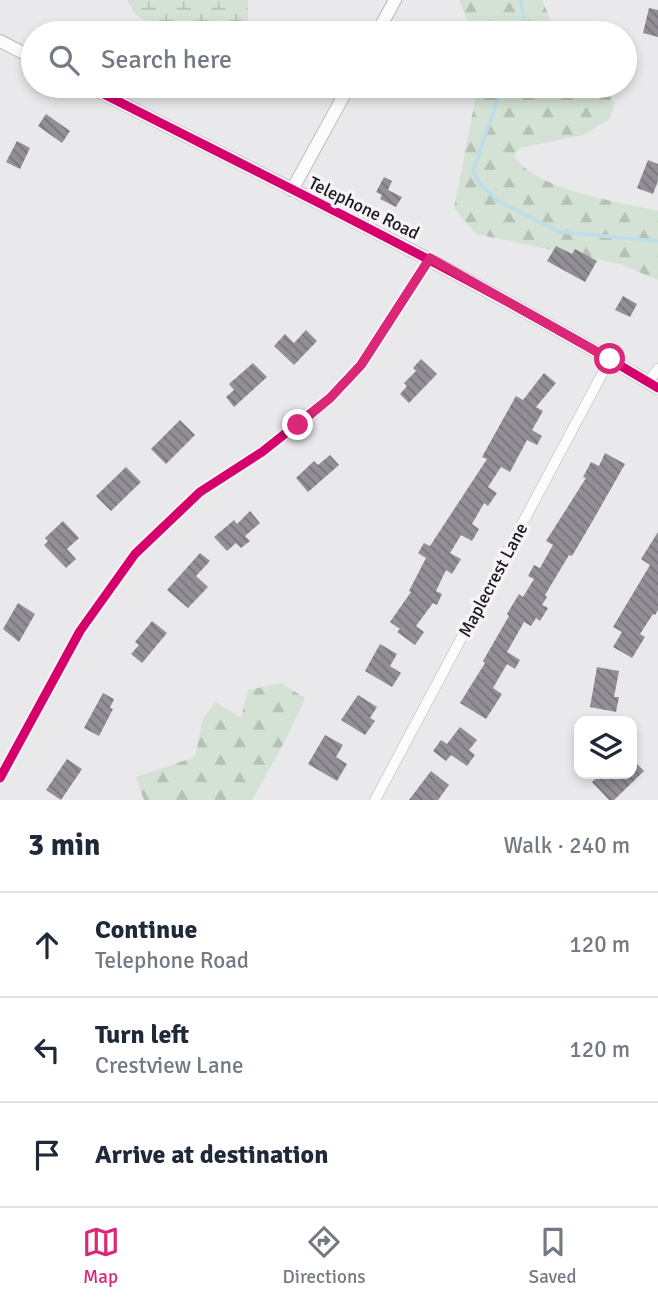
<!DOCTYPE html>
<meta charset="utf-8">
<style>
body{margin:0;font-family:Signika,sans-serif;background:#f2f2f3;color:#1f2937}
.controls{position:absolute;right:21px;bottom:21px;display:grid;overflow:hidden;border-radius:14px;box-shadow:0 4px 10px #0003}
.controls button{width:63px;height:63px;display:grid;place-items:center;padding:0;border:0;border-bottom:2px solid #e0e1e3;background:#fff;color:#1f2937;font:35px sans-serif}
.stop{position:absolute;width:21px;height:21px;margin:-16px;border:5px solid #db2777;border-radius:50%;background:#fff}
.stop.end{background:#db2777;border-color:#fff;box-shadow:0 2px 7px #0008}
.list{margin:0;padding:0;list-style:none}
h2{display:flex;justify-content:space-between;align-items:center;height:91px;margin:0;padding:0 28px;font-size:30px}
h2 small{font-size:23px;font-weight:400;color:#747a83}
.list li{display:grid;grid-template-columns:46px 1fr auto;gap:21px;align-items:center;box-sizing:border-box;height:105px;padding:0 28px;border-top:2px solid #e0e1e3}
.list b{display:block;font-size:26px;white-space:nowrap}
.list p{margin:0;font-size:23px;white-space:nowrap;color:#747a83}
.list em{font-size:23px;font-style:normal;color:#747a83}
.icon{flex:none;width:38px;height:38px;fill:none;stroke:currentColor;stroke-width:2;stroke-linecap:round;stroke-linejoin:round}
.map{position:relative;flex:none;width:658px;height:800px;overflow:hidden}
.search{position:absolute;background:#fff;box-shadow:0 4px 10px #0003;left:21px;right:21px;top:21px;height:77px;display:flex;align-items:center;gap:18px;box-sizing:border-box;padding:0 24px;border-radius:38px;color:#747a83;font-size:26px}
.sheet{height:406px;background:#fff}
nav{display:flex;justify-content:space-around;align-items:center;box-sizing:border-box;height:98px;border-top:2px solid #e0e1e3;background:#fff;font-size:19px;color:#747a83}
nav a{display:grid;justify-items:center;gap:4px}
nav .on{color:#db2777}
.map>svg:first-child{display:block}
</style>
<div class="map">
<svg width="658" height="800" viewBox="0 0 658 800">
<defs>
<pattern id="forest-firs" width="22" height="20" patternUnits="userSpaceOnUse" patternTransform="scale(1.75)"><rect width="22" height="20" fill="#d3e2d4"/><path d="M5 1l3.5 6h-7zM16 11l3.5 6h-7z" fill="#b5c1b5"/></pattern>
<pattern id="wetland-marsh" width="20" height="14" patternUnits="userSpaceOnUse" patternTransform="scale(1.75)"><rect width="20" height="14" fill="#d3e2d4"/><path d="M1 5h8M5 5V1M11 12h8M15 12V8" fill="none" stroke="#b5c1b5"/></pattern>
<pattern id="building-back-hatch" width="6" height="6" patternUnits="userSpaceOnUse" patternTransform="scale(1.75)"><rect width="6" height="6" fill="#938f97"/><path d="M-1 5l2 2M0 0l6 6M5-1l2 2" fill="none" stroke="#77747a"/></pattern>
</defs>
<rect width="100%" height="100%" fill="#e9e8ea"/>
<path fill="url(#forest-firs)" d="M459,0H542L556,33H472Z
M478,86H601L615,103L610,119L583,135L520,148L514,155C533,190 620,202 658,211V280L620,264L476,234L454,208Z
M281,683L305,698L287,737L252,800H144L136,777L195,757L203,718L216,702L241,718L248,690Z"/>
<path fill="url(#wetland-marsh)" d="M127,0H248V33H164L135,14Z"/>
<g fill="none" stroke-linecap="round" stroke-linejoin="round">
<path stroke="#bcdee9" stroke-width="3.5" d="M520,33L524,22L521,0
M502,86L473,172L480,184L498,201L560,232L658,241"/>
</g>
<path fill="url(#building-back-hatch)" d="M649,8L658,10V37L643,33Z
M46,114L70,131L62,143L38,126Z
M17,141L30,148L20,169L6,162Z
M648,160L658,164V181L653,194L637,188Z
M384,177L392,181L388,190L402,197L396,207L380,199L382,195L376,192Z
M556,246L572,254L575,249L597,261L585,282L547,261Z
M623,296L637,304L630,317L615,310Z
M306,330L317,341L294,365L274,346L285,334L294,343Z
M421,359L437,374L409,403L400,394L407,386L404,383L416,371L413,368Z
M253,363L267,377L234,407L226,397L234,390L229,384Z
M544,373L556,383L536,407L543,411L532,430L542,436L537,445L527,440L510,472L501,467L488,487L497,493L488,506L484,503L472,524L479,529L472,541L461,535L450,553L461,559L452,574L446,570L436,591L442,594L437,605L433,603L416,626L424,632L415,645L397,632L400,629L390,622L411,592L409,591L426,558L418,553L424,543L430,546L487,459L482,457L516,396L523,400Z
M180,420L195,435L166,464L151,449Z
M605,453L625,464L592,522L572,556L569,555L545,595L547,597L542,605L548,608L540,621L536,618L531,626L524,622L507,652L520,660L515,669L507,664L493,688L502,694L486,719L460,703L485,663L483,661L509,616L507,614L519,594L523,597L534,579L528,576L534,565L540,568L553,545L546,541L586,478L583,477L591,462L599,466Z
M330,455L339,465L308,492L296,478L314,461L318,465Z
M126,467L141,482L111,511L96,496Z
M250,511L260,523L245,536L250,541L241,548L236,543L227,551L214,537L234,520L237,524Z
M63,521L79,538L67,549L76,559L66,568L44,545L48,541L45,538Z
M658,532V610L655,615L653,614L640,634L645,637L632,658L613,647L622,632L613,627L650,565L641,559Z
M200,553L210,561L196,576L208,587L188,608L167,590Z
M18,603L35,614L19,642L3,629Z
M152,621L167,633L142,663L131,654L139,645L135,642Z
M380,644L397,654L390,666L401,673L392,687L365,671Z
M597,667L619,671L614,697H619L616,712L590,707Z
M103,693L114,699L110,708L113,709L99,736L84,728Z
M358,695L377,707L370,718L375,721L365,735L341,720Z
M460,727L477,740L469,750L475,755L467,766L451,755L446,761L433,751L441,740L447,744Z
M325,735L343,745L336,757L347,764L337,781L308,764Z
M67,759L82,769L61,800L46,790Z
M632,759L644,771L614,800H609L592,782L601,774H632Z
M431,771L449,785L438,800H409Z"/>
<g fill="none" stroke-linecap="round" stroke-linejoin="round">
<g stroke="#b8b6b8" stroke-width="11">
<path id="minor" d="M648,382L658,369
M0,778L80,631L135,554L200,492L262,452L330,398L361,365L430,258
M375,800L610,359"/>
</g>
<g stroke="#b8b6b8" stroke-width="14">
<path id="tertiary" d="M377,33L395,0
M0,41L33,58
M88,86C280,184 474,277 658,388
M292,190L349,86"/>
</g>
<use href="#minor" stroke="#fcfcfc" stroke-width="10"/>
<use href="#tertiary" stroke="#fcfcfc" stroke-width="12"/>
<g stroke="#f6f4f9" stroke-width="13">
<path id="cycleway" d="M88,86C280,184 474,277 658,388
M0,778L80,631L135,554L200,492L262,452L330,398L361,365L430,258"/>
</g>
<use href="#cycleway" stroke="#d6006c" stroke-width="9"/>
</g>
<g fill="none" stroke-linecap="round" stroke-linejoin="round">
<path stroke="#db2777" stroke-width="9" d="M298,425L330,398L361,365L430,258L610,359"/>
</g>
<g text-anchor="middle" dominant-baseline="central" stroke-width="7" stroke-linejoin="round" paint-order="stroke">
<g font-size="18" fill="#1a191b" stroke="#f6f4f9">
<text transform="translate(364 208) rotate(26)">Telephone Road</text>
<text transform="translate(493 580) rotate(-62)">Maplecrest Lane</text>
</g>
</g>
</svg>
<div class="controls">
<button><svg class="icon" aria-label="layers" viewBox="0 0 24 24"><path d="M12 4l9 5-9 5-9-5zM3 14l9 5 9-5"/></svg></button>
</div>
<div class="stop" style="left:610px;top:359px"></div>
<div class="stop end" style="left:298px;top:425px"></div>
<div class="search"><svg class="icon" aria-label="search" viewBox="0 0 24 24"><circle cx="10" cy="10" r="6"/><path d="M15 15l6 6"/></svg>Search here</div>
</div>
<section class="sheet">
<h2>3 min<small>Walk · 240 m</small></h2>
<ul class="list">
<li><svg class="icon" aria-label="ahead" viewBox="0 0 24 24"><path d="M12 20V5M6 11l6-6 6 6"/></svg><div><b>Continue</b><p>Telephone Road</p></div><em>120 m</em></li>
<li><svg class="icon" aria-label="left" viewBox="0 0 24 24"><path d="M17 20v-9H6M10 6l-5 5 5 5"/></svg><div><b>Turn left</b><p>Crestview Lane</p></div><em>120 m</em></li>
<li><svg class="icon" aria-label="arrive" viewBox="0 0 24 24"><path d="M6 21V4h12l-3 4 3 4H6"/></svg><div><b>Arrive at destination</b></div></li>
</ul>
</section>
<nav>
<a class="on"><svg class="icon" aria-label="map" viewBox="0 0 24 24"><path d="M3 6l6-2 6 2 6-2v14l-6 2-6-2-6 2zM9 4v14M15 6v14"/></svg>Map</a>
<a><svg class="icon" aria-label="directions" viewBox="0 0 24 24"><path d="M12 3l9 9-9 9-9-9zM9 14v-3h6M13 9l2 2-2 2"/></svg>Directions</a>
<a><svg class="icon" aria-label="saved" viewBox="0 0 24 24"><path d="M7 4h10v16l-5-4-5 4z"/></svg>Saved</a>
</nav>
